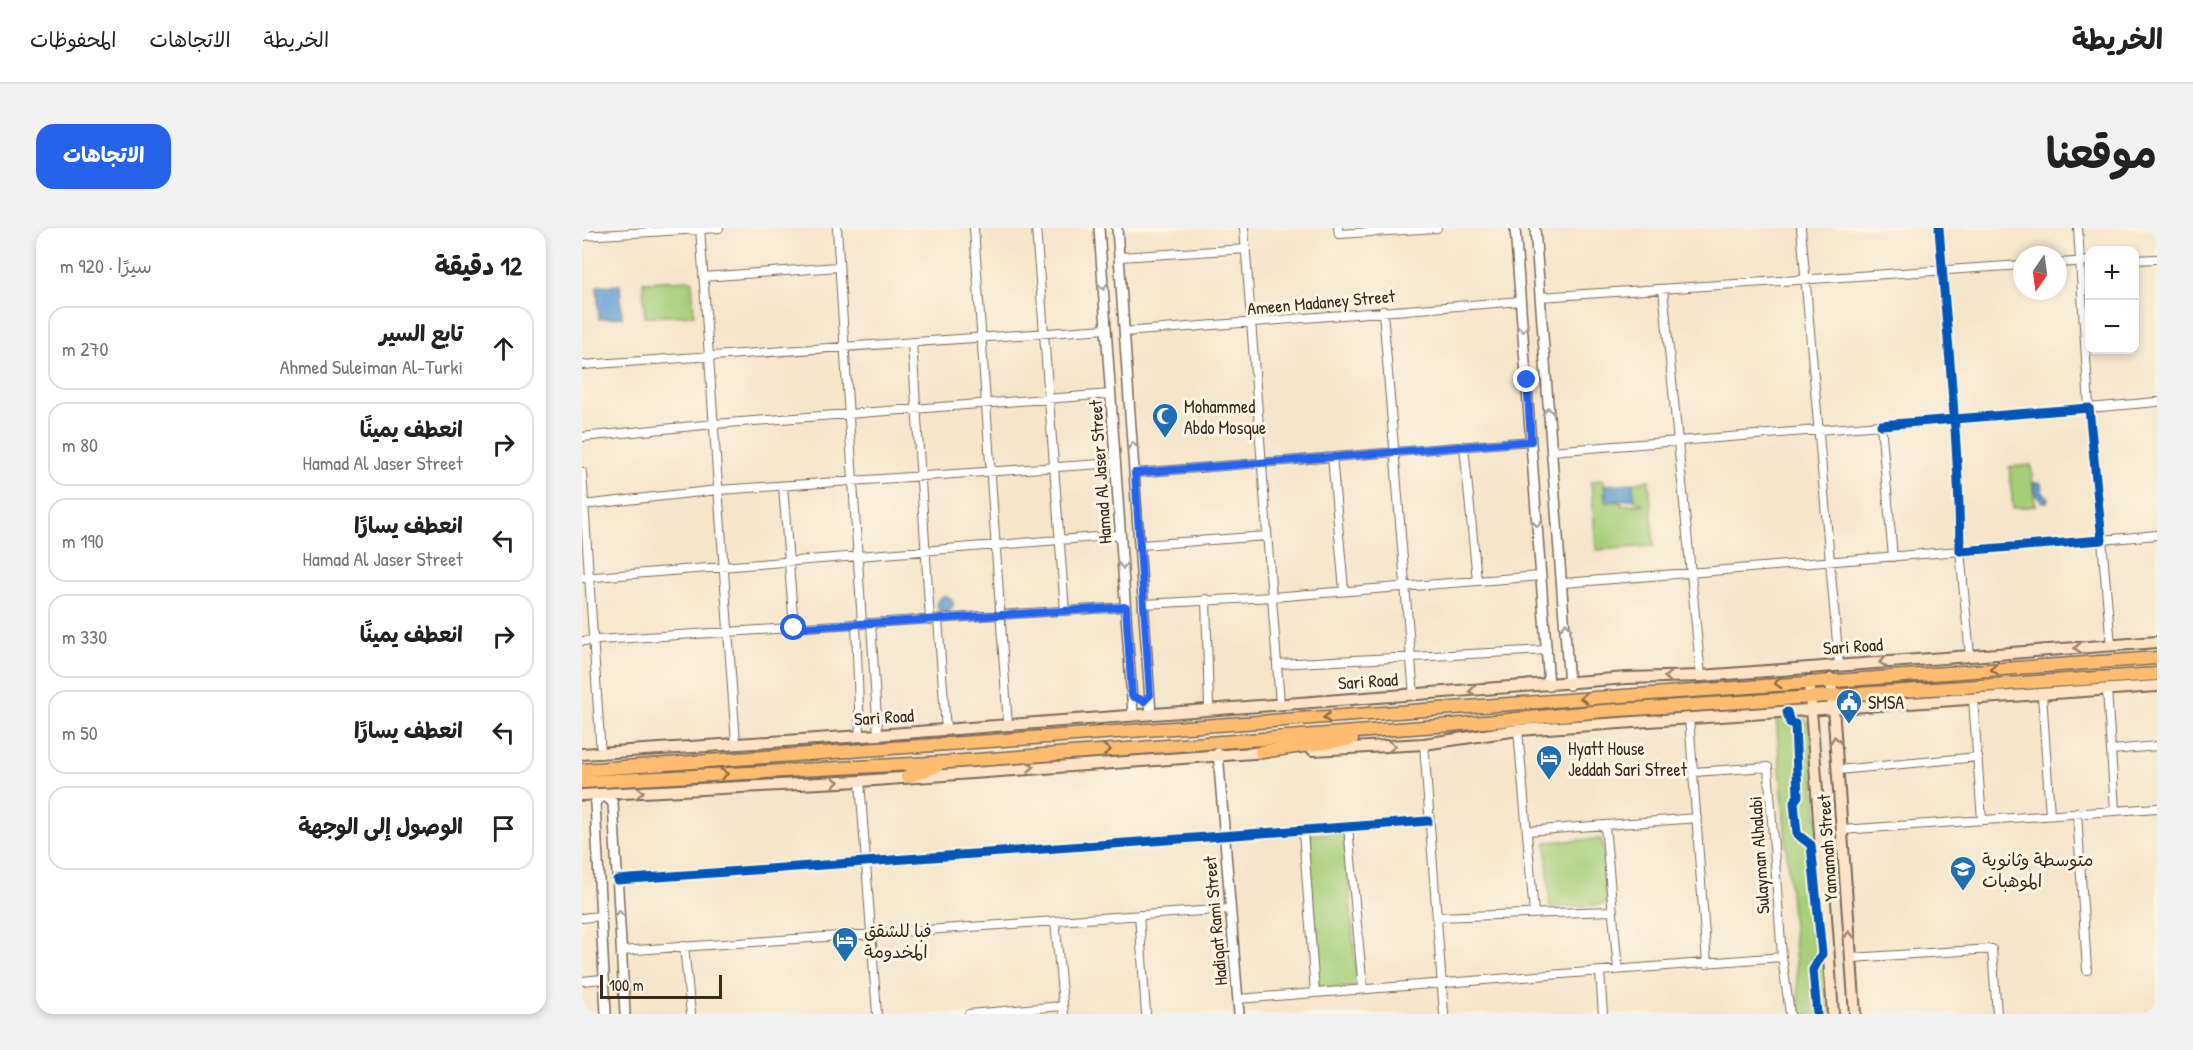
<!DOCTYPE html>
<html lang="ar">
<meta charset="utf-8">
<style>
body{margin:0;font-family:"Patrick Hand","Playpen Sans Arabic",sans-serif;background:#f2f2f2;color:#222;direction:rtl}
.controls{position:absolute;right:18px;top:18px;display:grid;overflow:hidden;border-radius:12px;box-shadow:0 3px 9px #0003}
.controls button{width:54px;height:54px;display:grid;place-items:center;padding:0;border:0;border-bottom:2px solid #e0e0e0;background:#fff;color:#222;font:30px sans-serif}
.compass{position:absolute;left:1431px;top:18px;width:54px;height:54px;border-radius:50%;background:#fff;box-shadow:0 3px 9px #0003;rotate:193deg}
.scale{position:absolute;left:18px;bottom:15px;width:122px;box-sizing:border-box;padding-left:6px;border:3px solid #3b2a1e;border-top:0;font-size:16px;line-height:21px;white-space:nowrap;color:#3b2a1e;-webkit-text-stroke:4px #fcf5e5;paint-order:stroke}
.stop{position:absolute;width:18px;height:18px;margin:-14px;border:4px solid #2563eb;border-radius:50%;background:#fff}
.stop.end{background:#2563eb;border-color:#fff;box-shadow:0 2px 6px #0008}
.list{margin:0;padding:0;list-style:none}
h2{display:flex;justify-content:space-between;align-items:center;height:78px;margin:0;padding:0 24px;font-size:26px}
h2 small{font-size:20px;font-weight:400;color:#767676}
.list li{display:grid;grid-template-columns:39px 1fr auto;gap:18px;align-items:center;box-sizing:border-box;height:84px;margin:0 12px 12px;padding:0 12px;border:2px solid #e0e0e0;border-radius:18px}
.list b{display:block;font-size:22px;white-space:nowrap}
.list p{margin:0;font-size:20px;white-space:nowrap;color:#767676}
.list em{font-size:20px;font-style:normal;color:#767676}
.icon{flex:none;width:33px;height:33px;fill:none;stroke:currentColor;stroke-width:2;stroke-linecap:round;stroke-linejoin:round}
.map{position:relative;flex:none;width:1575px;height:786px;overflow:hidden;direction:ltr;border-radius:18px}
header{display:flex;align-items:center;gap:36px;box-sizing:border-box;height:84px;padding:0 30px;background:#fff;border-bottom:2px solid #e0e0e0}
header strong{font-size:28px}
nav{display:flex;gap:33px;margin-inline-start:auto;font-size:21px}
.intro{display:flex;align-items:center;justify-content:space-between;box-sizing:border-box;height:144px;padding:0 36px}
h1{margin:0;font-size:42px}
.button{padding:15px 27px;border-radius:18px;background:#2563eb;color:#fff;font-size:21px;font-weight:700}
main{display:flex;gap:36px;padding:0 36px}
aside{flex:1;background:#fff;border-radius:18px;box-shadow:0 3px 9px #0003}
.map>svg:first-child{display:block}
</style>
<header>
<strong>الخريطة</strong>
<nav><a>الخريطة</a><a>الاتجاهات</a><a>المحفوظات</a></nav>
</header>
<div class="intro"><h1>موقعنا</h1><a class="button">الاتجاهات</a></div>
<main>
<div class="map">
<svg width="1575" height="786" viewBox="0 0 1575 786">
<rect width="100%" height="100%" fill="#fcf5e5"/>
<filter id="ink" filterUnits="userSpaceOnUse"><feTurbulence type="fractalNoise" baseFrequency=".0167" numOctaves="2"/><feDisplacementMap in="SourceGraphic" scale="12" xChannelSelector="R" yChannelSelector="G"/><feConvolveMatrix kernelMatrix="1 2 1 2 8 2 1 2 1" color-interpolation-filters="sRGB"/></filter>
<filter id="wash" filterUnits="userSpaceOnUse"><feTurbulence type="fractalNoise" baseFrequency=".008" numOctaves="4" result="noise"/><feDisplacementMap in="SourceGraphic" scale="24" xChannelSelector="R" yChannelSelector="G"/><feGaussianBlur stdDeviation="1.35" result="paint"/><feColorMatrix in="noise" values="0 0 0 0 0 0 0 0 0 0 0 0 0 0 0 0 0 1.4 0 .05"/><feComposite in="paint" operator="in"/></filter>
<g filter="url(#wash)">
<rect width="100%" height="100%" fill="#f5e5ca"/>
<path fill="#a6ce79" stroke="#707c4c" stroke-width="1.5" d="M110,52L112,87L63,89L61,54Z
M1449,237L1453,278L1431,280L1427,239Z
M1022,252L1023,274H1039V277L1061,276L1052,271L1051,255L1067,252L1072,318L1014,322L1009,253Z
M1218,487L1229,497L1249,786H1218L1194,489Z
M763,604L775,759L737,762L725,607Z
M1020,611L1024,676L968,680L964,614Z"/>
<path fill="#629fd3" stroke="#4e6478" stroke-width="1.5" d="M38,57L40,89L17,91L15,58Z
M1456,254L1459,255L1460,264L1466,269L1465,274H1460L1452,263V255Z
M1051,255L1052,271L1024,273L1023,257Z
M355 376a8 8 0 1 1 16 0a8 8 0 1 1-16 0Z"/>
</g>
<g filter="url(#ink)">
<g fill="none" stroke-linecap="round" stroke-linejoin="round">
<g stroke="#7c6b5a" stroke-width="10">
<path id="minor" d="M118,0L154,516
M255,0L280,396
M392,0L426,498
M454,0L483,383
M662,0L698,476
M756,0L757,6L855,0
M1219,0L1257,437
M1496,0L1507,180L1575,174
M0,8L137,0
M537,29L664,21
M1552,32L1575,31
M1476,35L1508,33
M121,49L256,39
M1081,61L1119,448
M958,69L1440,37
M801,83L832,468
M542,104L939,73
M330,114L348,392
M0,137L524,101
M1299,197L1507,180L1520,312L1378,323C1377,215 1365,107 1357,0
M0,209L132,196L529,166
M882,218L895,352
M969,223L1299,197L1311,329
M750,229L762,362
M0,244L19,526
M553,245L949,213
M201,258L212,400
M0,277L136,262L534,235
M559,317L685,308
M0,350L539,307
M982,355L1378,323L1388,428
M624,371L627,480
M563,376L690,369L959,348
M356,391L364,502
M289,395L296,507
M274,396L278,509
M0,413L544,379
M1529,418L1520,312L1575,307
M695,436L965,422
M1525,462L1533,582
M1460,466L1468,587
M1391,471L1400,592
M1107,490L1125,736
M936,502L952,686
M842,516L862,786
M1529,522L1575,518
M1256,542L1396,529
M1112,544L1186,539L1200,729L1208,786
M278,553L295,786
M1495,585L1505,742
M1023,597L1036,742
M766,599L781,761
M1260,602L1575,580
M721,603L733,765
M945,603L1115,590
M35,652L846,593
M557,687L564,786
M854,689L1030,683
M0,690L18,688
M473,693L482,786
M102,718L109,786
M39,723L648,681
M1269,730L1410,721L1415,786
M1018,744L1021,786
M0,753L21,751
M656,771L1200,729
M387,786L481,778"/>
</g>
<g stroke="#7c6b5a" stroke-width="12">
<path id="tertiary" d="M517,0L551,486
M535,0L569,486
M933,0L967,458
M953,0L987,457
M636,525L657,786
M24,786L13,575L21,566L31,575L43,786"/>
</g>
<g stroke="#7c6b5a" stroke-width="14">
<path id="secondary" d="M1249,451L1273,786
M1227,453L1251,786
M731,522L842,516L936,502L1575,458
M0,526L296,507L1045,450L1119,448L1575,414
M0,567L278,553L685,524"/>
</g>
<g stroke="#7c6b5a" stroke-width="15">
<path id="primary" d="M679,524L770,511
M0,542L1575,430
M325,549L355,538
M0,554L367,534L869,497L1022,483L1575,446"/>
</g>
<use href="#minor" stroke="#fff" stroke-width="8"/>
<use href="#tertiary" stroke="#fff" stroke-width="9"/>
<use href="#secondary" stroke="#fee4c6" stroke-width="10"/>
<use href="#primary" stroke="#fdbc70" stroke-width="12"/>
<g stroke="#fcf5e5" stroke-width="13">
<path id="cycleway" d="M1299,197L1507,180L1520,312L1378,323C1377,215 1365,107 1357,0
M1205,484L1208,495L1213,496L1216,568L1212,574L1215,606L1229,617L1240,726L1231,742L1235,786
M35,652L846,593"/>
</g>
<use href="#cycleway" stroke="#0057b8" stroke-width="9"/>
</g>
<defs><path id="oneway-chevron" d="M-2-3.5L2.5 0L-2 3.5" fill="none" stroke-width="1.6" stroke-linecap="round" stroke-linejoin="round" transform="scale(1.5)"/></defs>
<g stroke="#a79f9a">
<use href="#oneway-chevron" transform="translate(521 58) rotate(86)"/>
<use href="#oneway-chevron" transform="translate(941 100) rotate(86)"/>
<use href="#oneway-chevron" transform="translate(966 183) rotate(-94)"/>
<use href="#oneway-chevron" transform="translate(551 218) rotate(-94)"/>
<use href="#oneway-chevron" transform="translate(955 295) rotate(86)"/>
<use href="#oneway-chevron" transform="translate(541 337) rotate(86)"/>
<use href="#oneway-chevron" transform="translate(984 398) rotate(-93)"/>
<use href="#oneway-chevron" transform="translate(37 686) rotate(-93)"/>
</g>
<g stroke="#9c8772">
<use href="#oneway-chevron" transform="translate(1496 420) rotate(176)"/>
<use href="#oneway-chevron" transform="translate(1301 434) rotate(176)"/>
<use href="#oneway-chevron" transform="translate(1086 449) rotate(178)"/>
<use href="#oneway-chevron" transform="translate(891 463) rotate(176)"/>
<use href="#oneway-chevron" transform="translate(1253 512) rotate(-94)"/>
<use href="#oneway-chevron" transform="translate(810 518) rotate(-3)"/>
<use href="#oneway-chevron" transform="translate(448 539) rotate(-4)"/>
<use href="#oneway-chevron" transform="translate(253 554) rotate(-3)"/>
<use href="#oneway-chevron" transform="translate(58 564) rotate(-3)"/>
<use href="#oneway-chevron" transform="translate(1267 707) rotate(-94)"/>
</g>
<g stroke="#926c43">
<use href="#oneway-chevron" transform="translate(1412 441) rotate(176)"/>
<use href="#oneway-chevron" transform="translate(1196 455) rotate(176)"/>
<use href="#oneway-chevron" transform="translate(1002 470) rotate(176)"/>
<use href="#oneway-chevron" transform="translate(745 490) rotate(176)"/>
<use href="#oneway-chevron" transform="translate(525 522) rotate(-4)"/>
<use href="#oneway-chevron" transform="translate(142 546) rotate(-3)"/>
</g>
</g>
<g fill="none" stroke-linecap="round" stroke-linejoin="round" filter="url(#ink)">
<path stroke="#2563eb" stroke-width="8" d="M212,400L544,379L550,468L562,473L568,467L553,245L949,213L945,152"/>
</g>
<defs>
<g id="mosque-pin" transform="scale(1.35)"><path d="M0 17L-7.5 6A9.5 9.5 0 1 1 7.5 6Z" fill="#1f6fb2" stroke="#fcf5e5"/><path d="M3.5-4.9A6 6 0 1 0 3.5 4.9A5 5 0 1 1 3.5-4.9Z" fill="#fff"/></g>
<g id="civic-pin" transform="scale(1.35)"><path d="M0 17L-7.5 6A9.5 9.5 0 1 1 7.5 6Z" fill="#1f6fb2" stroke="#fcf5e5"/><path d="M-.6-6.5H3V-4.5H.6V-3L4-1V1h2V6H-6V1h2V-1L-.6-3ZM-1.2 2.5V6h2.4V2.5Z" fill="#fff"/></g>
<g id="hotel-pin" transform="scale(1.35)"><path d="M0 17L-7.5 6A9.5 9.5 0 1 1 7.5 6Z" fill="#1f6fb2" stroke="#fcf5e5"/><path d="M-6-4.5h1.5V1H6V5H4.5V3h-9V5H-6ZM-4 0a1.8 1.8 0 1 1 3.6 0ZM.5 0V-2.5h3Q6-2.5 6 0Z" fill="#fff"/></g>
<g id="school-pin" transform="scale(1.35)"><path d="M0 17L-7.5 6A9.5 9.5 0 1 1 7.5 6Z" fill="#1f6fb2" stroke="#fcf5e5"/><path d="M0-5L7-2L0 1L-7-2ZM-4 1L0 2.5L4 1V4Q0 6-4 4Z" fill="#fff"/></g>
</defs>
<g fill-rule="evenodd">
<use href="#mosque-pin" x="583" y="188"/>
<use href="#civic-pin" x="1267" y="474"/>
<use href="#hotel-pin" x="967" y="530"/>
<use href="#school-pin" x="1381" y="641"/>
<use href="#hotel-pin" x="263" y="712"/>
</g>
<g text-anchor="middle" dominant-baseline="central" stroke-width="6" stroke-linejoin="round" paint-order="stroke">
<g font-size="18" fill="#3b2a1e" stroke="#fcf5e5">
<text transform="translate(739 74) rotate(-5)">Ameen Madaney Street</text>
<text transform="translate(518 244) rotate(-94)">Hamad Al Jaser Street</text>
<text transform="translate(1271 418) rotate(-4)">Sari Road</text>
<text transform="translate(786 453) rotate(-4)">Sari Road</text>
<text transform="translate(302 489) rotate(-4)">Sari Road</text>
<text transform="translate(1245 620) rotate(-94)">Yamamah Street</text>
<text transform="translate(1177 627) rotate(-94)">Sulayman Alhalabi</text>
<text transform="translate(633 693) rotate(-95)">Hadiqat Rami Street</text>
</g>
<g font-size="18" fill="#3b2a1e" stroke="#fcf5e5" text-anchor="start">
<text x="602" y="178">Mohammed<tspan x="602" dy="21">Abdo Mosque</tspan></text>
<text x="1286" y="474">SMSA</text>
<text x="986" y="520">Hyatt House<tspan x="986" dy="21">Jeddah Sari Street</tspan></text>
<text x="1400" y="631">متوسطة وثانوية<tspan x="1400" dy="21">الموهبات</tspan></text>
<text x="282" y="702">فبا للشقق<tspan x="282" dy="21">المخدومة</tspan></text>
</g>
</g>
</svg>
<div class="controls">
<button>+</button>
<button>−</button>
</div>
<svg class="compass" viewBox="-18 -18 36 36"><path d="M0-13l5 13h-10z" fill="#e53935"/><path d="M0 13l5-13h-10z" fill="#767676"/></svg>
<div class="scale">100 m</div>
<div class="stop" style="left:212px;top:400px"></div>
<div class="stop end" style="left:945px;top:152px"></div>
</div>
<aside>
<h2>12 دقيقة<small>سيرًا · 920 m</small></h2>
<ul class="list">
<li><svg class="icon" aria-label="ahead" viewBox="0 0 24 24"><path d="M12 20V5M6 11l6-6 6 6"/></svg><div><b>تابع السير</b><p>Ahmed Suleiman Al-Turki</p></div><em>270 m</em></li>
<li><svg class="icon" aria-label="right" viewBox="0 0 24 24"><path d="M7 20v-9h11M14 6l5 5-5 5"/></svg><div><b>انعطف يمينًا</b><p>Hamad Al Jaser Street</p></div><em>80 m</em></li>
<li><svg class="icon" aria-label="left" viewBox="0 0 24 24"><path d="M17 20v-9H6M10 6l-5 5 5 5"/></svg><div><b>انعطف يسارًا</b><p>Hamad Al Jaser Street</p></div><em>190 m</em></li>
<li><svg class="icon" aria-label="right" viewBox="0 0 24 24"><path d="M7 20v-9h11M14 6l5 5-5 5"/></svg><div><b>انعطف يمينًا</b></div><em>330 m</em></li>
<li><svg class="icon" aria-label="left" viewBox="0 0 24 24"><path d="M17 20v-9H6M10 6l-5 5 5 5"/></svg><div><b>انعطف يسارًا</b></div><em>50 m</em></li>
<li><svg class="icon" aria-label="arrive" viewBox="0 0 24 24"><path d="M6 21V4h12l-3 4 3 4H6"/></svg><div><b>الوصول إلى الوجهة</b></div></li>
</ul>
</aside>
</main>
